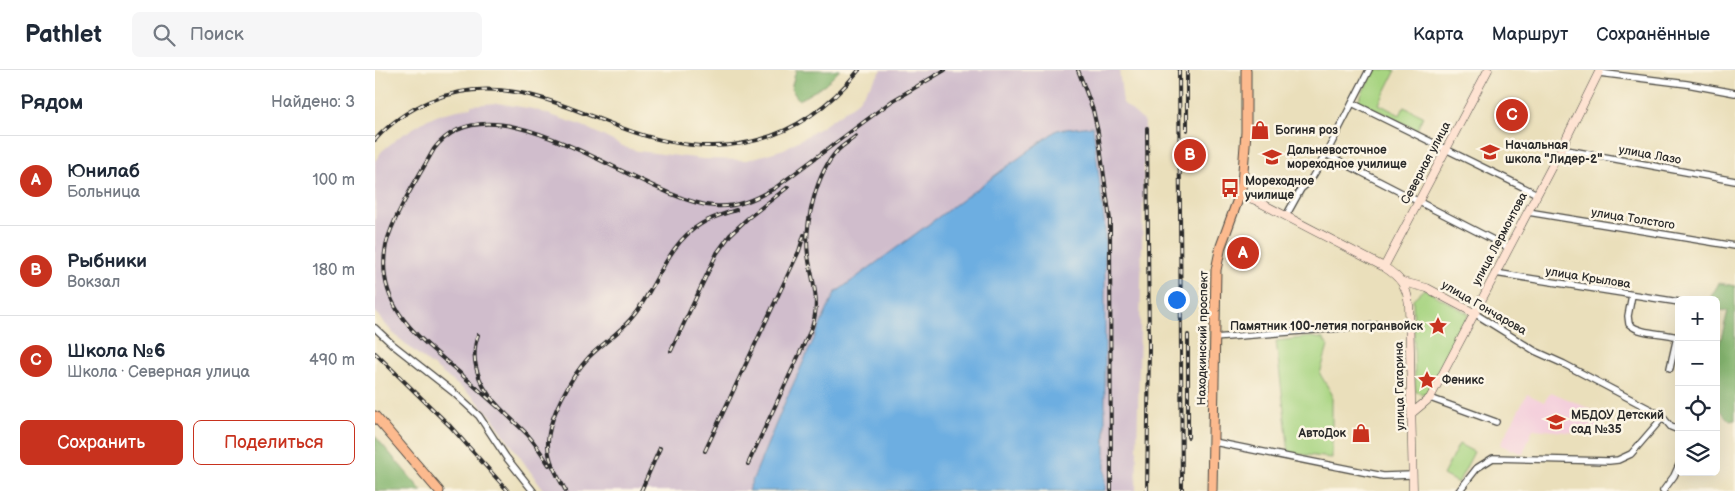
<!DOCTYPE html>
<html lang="ru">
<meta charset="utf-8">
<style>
body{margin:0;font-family:"Balsamiq Sans",sans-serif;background:#f6f6f7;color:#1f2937}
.controls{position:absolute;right:15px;bottom:15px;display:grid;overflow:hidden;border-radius:8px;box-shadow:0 5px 20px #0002}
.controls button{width:45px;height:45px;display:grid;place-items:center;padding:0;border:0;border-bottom:1px solid #e0e1e3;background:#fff;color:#1f2937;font:25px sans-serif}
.you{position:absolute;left:801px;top:229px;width:18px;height:18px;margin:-12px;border:4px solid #fff;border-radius:50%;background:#1a73e8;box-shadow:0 0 0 8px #1a73e833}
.badge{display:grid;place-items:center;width:32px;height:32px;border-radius:50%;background:#c8321e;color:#fff;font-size:16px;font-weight:700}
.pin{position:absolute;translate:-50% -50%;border:2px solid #fff;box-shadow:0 1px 5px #0006}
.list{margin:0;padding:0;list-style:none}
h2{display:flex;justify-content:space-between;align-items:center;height:65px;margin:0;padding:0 20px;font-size:21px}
h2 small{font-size:16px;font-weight:400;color:#747a83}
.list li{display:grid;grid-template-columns:32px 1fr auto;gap:15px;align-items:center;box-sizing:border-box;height:90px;padding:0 20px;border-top:1px solid #e0e1e3}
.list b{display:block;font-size:19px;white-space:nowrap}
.list p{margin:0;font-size:16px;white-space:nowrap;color:#747a83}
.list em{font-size:16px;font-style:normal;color:#747a83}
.actions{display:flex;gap:10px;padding:15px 20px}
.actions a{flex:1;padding:11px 0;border:1px solid #c8321e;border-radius:8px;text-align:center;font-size:18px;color:#c8321e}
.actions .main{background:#c8321e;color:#fff}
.icon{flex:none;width:28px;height:28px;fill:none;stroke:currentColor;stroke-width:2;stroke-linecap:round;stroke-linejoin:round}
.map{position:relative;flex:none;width:1360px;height:421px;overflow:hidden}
header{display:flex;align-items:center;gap:30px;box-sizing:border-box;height:70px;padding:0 25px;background:#fff;border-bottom:1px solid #e0e1e3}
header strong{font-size:24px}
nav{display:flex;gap:28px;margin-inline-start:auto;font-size:18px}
.search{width:350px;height:45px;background:#f6f6f7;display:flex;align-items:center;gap:12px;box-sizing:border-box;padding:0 18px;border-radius:8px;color:#747a83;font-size:19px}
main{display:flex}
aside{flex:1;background:#fff}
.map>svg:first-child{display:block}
</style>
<header>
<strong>Pathlet</strong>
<div class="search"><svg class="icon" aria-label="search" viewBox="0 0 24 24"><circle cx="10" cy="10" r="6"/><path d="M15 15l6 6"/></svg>Поиск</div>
<nav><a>Карта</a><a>Маршрут</a><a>Сохранённые</a></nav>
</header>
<main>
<aside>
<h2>Рядом<small>Найдено: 3</small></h2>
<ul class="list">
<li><span class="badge">A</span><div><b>Юнилаб</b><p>Больница</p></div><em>100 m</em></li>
<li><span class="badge">B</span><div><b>Рыбники</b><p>Вокзал</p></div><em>180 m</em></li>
<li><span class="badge">C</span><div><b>Школа №6</b><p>Школа · Северная улица</p></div><em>490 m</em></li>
</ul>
<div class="actions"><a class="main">Сохранить</a><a>Поделиться</a></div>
</aside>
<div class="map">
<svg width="1360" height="421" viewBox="0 0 1360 421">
<rect width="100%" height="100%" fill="#fcf5e5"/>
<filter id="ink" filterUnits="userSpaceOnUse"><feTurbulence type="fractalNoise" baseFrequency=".02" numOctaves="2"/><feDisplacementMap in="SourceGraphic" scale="10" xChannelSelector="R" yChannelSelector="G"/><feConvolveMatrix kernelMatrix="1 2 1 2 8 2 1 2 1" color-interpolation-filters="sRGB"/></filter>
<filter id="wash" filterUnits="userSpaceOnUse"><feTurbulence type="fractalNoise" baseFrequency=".0096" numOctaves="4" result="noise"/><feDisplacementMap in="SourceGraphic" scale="20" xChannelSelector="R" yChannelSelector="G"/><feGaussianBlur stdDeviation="1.12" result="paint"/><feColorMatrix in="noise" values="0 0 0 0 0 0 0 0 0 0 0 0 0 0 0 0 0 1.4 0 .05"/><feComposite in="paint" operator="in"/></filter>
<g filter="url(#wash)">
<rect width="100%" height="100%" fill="#eadfbb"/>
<path fill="#f4cfdc" d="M1176,322L1227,344L1222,365L1158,359L1148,384L1125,375L1152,324L1169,332Z"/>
<path fill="#d0bdcc" d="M507,0H744L748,33L770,52L761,421H730V158L717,56L410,332L373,421H169L116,346L98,327L40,282L18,263L0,242V91L7,81L24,67L53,49L70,43L96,37V35L122,33L158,39L208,56L252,78L263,81L328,89L372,90L409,79L447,57L481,33Z"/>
<path fill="#a7d481" stroke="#698056" d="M999,0H1021L1004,34L1025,45L1029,37L1048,46L1042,60L983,31Z
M1049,219L1094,244L1053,325L1041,322L1040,315L1038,229Z
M936,267L948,269L953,276L945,304L957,324V388L914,383L901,271Z
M1084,374L1099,382L1083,413L1068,405Z"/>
<path fill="#85b66f" stroke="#58704d" d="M421,0H465L450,15L424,30L416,19Z
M1344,213L1360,216V350L1355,351L1341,337V288L1353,241L1341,240V230H1334Z
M0,366L47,421H0Z"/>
<path fill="#6daee1" stroke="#4c6c86" d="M718,56L730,158V421H373L410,332L460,223L682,60Z"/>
</g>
<g filter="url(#ink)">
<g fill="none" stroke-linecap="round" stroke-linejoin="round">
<g stroke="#484641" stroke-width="8">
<path id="street" d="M1224,3L1312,14L1360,23
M977,33L1162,124
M1186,79L1360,111
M951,84L1134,178
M1153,142L1360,176
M911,146L926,119L935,111L951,84L994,0
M1120,203L1304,232
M1257,225L1253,246L1254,254C1266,265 1288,262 1302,267L1295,298
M1099,243L1160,281L1189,294L1286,345L1296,357L1304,360
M0,258L17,274L78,322L104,346L131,387L158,421
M839,268L1004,255
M1055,328L1121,352
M839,372L1008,406L1037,405
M1084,421L1102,398L1118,388L1234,391L1243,390L1256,384L1288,347
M1288,421L1299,406L1304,395"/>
</g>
<g stroke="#484641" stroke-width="9">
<path id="secondary" d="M865,125L880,130L1009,197C1025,207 1032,216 1034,235L1038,421
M1009,197L1113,0
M1028,212L1052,218L1099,243
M1037,343L1055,328L1186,79L1225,0"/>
</g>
<g stroke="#484641" stroke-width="11">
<path id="primary" d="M0,346L64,421
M837,421L841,200L846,176L862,132L867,114L871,62V0"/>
</g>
<use href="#street" stroke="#fff" stroke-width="5.5"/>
<use href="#secondary" stroke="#fee3d2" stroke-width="8"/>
<use href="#primary" stroke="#fcba8e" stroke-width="9"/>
<g stroke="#2b2b2b" stroke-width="4">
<path id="rail" d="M703,0L718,40L723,62L735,150L736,421
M804,0L807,421
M812,0V60
M0,70C15,53 34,40 55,31C124,2 183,34 247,58C340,93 420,79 484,0
M103,265C100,273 99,281 100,291C104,324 130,342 152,364C161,374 167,384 174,395
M813,265V367
M296,281L342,183L355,165L373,148L413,117
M0,283L75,356L133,421
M123,337C108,324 93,310 78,297C38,263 0,233 11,175C18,146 44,106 59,79C119,0 266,130 339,136C362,138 380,129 400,118L517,31L570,0
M330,381L424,181L429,165
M373,394L437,257C446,229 437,212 433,185C429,155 441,103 463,80C468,75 475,71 481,66
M191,421C183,407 173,391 173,375C172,349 197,305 214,287C229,272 246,262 259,245C282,216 292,174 326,154C337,147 349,144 361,140
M266,421L285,378
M772,421L774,278L772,58"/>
</g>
<use href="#rail" stroke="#fcf5e5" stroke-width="2" stroke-dasharray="5.5" stroke-linecap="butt"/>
</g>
</g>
<defs>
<g id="shop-bare" transform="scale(1.5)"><path d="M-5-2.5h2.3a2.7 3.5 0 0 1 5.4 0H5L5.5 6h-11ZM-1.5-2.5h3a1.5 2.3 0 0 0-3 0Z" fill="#c8321e" stroke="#fcf5e5" stroke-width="2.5" paint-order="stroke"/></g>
<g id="school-bare" transform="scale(1.5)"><path d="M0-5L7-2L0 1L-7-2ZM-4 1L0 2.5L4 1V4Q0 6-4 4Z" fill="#c8321e" stroke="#fcf5e5" stroke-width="2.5" paint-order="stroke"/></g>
<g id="university-bare" transform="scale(1.5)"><path d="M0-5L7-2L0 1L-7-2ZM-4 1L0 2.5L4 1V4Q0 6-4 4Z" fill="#c8321e" stroke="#fcf5e5" stroke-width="2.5" paint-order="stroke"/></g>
<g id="bus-bare" transform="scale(1.5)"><path d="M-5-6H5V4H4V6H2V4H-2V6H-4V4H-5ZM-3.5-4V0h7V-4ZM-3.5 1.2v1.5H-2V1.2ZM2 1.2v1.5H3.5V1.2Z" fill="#c8321e" stroke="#fcf5e5" stroke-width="2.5" paint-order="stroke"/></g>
<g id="sight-bare" transform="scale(1.5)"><path d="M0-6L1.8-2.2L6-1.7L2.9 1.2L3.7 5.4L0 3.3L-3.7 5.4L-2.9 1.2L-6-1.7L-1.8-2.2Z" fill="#c8321e" stroke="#fcf5e5" stroke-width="2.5" paint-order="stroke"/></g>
</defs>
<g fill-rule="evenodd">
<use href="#shop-bare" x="885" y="60"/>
<use href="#school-bare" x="1115" y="82"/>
<use href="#university-bare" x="897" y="87"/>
<use href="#bus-bare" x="855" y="118"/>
<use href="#sight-bare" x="1063" y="256"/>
<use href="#sight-bare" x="1052" y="310"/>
<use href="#school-bare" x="1181" y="352"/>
<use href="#shop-bare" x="986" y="363"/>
</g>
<g text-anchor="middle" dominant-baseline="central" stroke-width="5" stroke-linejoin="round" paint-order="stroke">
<g font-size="12" font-weight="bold" fill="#2b2b2b" stroke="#fcf5e5" text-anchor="start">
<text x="900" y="60">Богиня роз</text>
<text x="1130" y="75">Начальная<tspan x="1130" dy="14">школа "Лидер-2"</tspan></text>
<text x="912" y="80">Дальневосточное<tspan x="912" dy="14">мореходное училище</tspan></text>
<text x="870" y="111">Мореходное<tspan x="870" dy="14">училище</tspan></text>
<text x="1048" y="256" text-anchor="end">Памятник 100-летия погранвойск</text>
<text x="1067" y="310">Феникс</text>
<text x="1196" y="345">МБДОУ Детский<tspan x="1196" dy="14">сад №35</tspan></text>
<text x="971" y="363" text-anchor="end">АвтоДок</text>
</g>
<g font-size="12" fill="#2b2b2b" stroke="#fcf5e5">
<text transform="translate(1275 85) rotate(10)">улица Лазо</text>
<text transform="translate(1051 93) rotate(-62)">Северная улица</text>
<text transform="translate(1258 149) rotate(9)">улица Толстого</text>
<text transform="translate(1125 169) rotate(-62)">улица Лермонтова</text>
<text transform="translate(1213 208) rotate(9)">улица Крылова</text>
<text transform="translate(1109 238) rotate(30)">улица Гончарова</text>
<text transform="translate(828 268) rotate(-89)">Находкинский проспект</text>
<text transform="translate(1025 316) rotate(-91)">улица Гагарина</text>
</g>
</g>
</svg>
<div class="controls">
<button>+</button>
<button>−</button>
<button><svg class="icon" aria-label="locate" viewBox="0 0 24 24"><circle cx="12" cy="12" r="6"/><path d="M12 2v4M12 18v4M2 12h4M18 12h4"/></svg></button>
<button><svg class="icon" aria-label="layers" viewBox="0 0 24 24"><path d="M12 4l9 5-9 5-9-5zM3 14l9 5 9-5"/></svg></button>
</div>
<div class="you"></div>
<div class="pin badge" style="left:868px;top:183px">A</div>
<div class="pin badge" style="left:815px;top:85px">B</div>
<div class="pin badge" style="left:1137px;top:45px">C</div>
</div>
</main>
